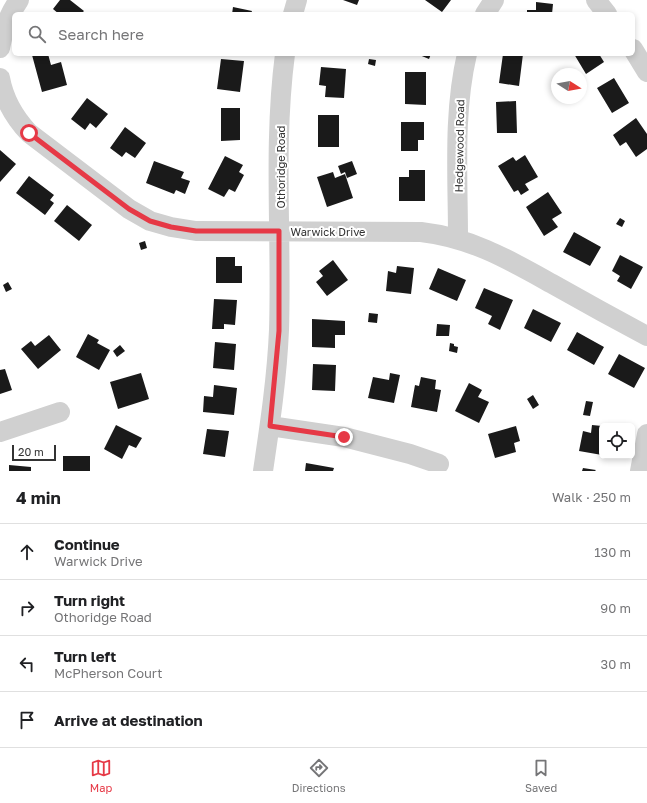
<!DOCTYPE html>
<meta charset="utf-8">
<style>
body{margin:0;font-family:"Golos Text",sans-serif;background:#f6f6f6;color:#202124}
.controls{position:absolute;right:12px;bottom:12px;display:grid;overflow:hidden;border-radius:6px;box-shadow:0 2px 6px #0003}
.controls button{width:36px;height:36px;display:grid;place-items:center;padding:0;border:0;border-bottom:1px solid #e0e0e0;background:#fff;color:#202124;font:20px sans-serif}
.compass{position:absolute;left:551px;top:68px;width:36px;height:36px;border-radius:50%;background:#fff;box-shadow:0 2px 6px #0003;rotate:101deg}
.scale{position:absolute;left:12px;bottom:10px;width:44px;box-sizing:border-box;padding-left:4px;border:2px solid #333;border-top:0;font-size:11px;line-height:14px;white-space:nowrap;color:#333;-webkit-text-stroke:3px #fff;paint-order:stroke}
.stop{position:absolute;width:12px;height:12px;margin:-9px;border:3px solid #e63946;border-radius:50%;background:#fff}
.stop.end{background:#e63946;border-color:#fff;box-shadow:0 1px 4px #0008}
.list{margin:0;padding:0;list-style:none}
h2{display:flex;justify-content:space-between;align-items:center;height:52px;margin:0;padding:0 16px;font-size:17px}
h2 small{font-size:13px;font-weight:400;color:#757577}
.list li{display:grid;grid-template-columns:26px 1fr auto;gap:12px;align-items:center;box-sizing:border-box;height:56px;padding:0 16px;border-top:1px solid #e0e0e0}
.list b{display:block;font-size:15px;white-space:nowrap}
.list p{margin:0;font-size:13px;white-space:nowrap;color:#757577}
.list em{font-size:13px;font-style:normal;color:#757577}
.icon{flex:none;width:22px;height:22px;fill:none;stroke:currentColor;stroke-width:2;stroke-linecap:round;stroke-linejoin:round}
.map{position:relative;flex:none;width:647px;height:471px;overflow:hidden}
.search{position:absolute;background:#fff;box-shadow:0 2px 6px #0003;left:12px;right:12px;top:12px;height:44px;display:flex;align-items:center;gap:10px;box-sizing:border-box;padding:0 14px;border-radius:6px;color:#757577;font-size:15px}
.sheet{height:276px;background:#fff}
nav{display:flex;justify-content:space-around;align-items:center;box-sizing:border-box;height:56px;border-top:1px solid #e0e0e0;background:#fff;font-size:11px;color:#757577}
nav a{display:grid;justify-items:center;gap:2px}
nav .on{color:#e63946}
.map>svg:first-child{display:block}
</style>
<div class="map">
<svg width="647" height="471" viewBox="0 0 647 471">
<rect width="100%" height="100%" fill="#fff"/>
<path fill="#1a1a1a" d="M60,0H70L84,11L81,14H59L53,9Z
M343,0H359L357,5Z
M425,0H451L442,12Z
M536,2L553,4L552,14H527V10H536Z
M233,7L252,11L251,14H232Z
M34,54H48L51,65L61,62L67,85L42,92L32,55Z
M417,54H431L429,59Z
M503,54H523L519,86L499,83Z
M574,54H599L604,62L586,74Z
M221,59L244,61L240,92L217,89Z
M369,59L376,60L375,66L368,64Z
M321,67L346,69L344,98L325,97L326,86L319,85Z
M405,72H426V105L405,104Z
M614,78L629,103L612,113L597,88Z
M87,98L108,114L96,128L90,123L85,130L71,119Z
M516,101L517,133H497L496,102Z
M221,108H240V140L221,141Z
M318,115H339V147H318Z
M636,118L647,134V149L636,157L626,142L620,146L613,135Z
M401,122H424V140H418V151H401Z
M125,127L146,143L135,158L126,152L122,157L110,148Z
M0,150L16,164L0,182Z
M525,155L538,177L525,184L529,190L521,195L518,190L514,192L498,166L513,157L516,161Z
M225,156L243,165L239,172L244,175L235,192L229,189L224,197L208,189Z
M154,161L184,172L181,178L190,181L185,194L176,190L174,194L146,183Z
M352,161L357,174L347,178L345,172L341,174L338,166Z
M409,170H425V201H399V177H409Z
M333,172L335,178L345,174L353,198L327,207L317,177Z
M29,176L54,195L50,200L54,203L45,215L16,193Z
M548,192L562,213L552,219L558,227L544,236L526,207Z
M67,205L92,225L79,241L54,221Z
M620,218L625,221L622,227L616,224Z
M574,232L601,247L590,266L563,252Z
M145,241L147,248L141,250L139,243Z
M620,255L643,267L631,289L617,281L620,276L612,271Z
M216,257H235V266H242V283H216Z
M333,260L348,280L327,296L316,282L323,276L319,271Z
M397,266L414,268L411,294L386,291L388,271L396,273Z
M438,268L466,280L457,301L429,289Z
M8,282L12,289L6,292L3,285Z
M484,288L513,300L500,330L488,324L492,316L475,308Z
M214,299L237,300L235,325L224,324V329H212Z
M533,309L561,323L551,342L524,328Z
M369,313L378,314L377,323L368,322Z
M312,319L345,321V335H335V348L312,347Z
M437,324L450,325L449,336H436Z
M577,332L604,347L594,365L567,350Z
M88,334L99,340L97,343L110,350L99,370L76,357Z
M49,335L61,350L38,369L21,349L31,341L35,346Z
M215,342L236,344L234,370L213,368Z
M450,343L454,344V346L458,347L457,353L449,351Z
M120,345L125,351L117,357L113,351Z
M619,354L645,368L634,388L608,374Z
M313,364L336,365L335,391L312,390Z
M5,369L12,390L0,394V370Z
M141,373L149,399L118,409L110,382Z
M390,373L400,375L394,403L368,398L373,377L389,380Z
M421,377L436,380L435,389L441,390L437,412L411,407L415,385L419,386Z
M469,383L482,390L478,397L489,402L479,423L455,411Z
M214,385L237,388L234,415L203,412L204,396L213,397Z
M533,395L539,405L533,409L527,399Z
M586,401L593,402L590,416L583,415Z
M116,425L142,438L136,448L129,445L122,459L104,449Z
M592,425L602,426V455L579,451L583,431L591,433Z
M516,426L520,441L514,443L516,452L495,458L488,434Z
M207,429L229,431L225,457L203,454Z
M63,456H90V471H63Z
M306,463L334,468L333,471H305Z
M9,465L31,467V471H9Z
M583,468L596,470L595,471H582Z"/>
<g fill="none" stroke-linecap="round" stroke-linejoin="round">
<path stroke="#d0d0d0" stroke-width="20" d="M596,0L607,14
M293,14L297,0
M485,14L494,0
M0,48C3,30 8,15 19,0
M633,49L647,72
M0,78C4,100 14,117 29,133L129,209L150,221L171,227L196,231L421,232C473,238 511,261 556,286C586,303 617,320 647,336
M458,238C458,177 453,113 467,54
M270,426L344,437L410,454L439,464
M0,432L60,412
M263,471C270,424 277,377 279,330C282,238 273,145 285,54
M640,471L647,434"/>
</g>
<g fill="none" stroke-linecap="round" stroke-linejoin="round">
<path stroke="#e63946" stroke-width="5" d="M29,133L129,209L150,221L171,227L196,231H279V331L270,426L344,437"/>
</g>
<g text-anchor="middle" dominant-baseline="central" stroke-width="4" stroke-linejoin="round" paint-order="stroke">
<g font-size="11" fill="#333" stroke="#fff">
<text transform="translate(459 146) rotate(-89)">Hedgewood Road</text>
<text transform="translate(280 167) rotate(-90)">Othoridge Road</text>
<text x="328" y="231">Warwick Drive</text>
</g>
</g>
</svg>
<div class="controls">
<button><svg class="icon" aria-label="locate" viewBox="0 0 24 24"><circle cx="12" cy="12" r="6"/><path d="M12 2v4M12 18v4M2 12h4M18 12h4"/></svg></button>
</div>
<svg class="compass" viewBox="-18 -18 36 36"><path d="M0-13l5 13h-10z" fill="#e53935"/><path d="M0 13l5-13h-10z" fill="#757577"/></svg>
<div class="scale">20 m</div>
<div class="stop" style="left:29px;top:133px"></div>
<div class="stop end" style="left:344px;top:437px"></div>
<div class="search"><svg class="icon" aria-label="search" viewBox="0 0 24 24"><circle cx="10" cy="10" r="6"/><path d="M15 15l6 6"/></svg>Search here</div>
</div>
<section class="sheet">
<h2>4 min<small>Walk · 250 m</small></h2>
<ul class="list">
<li><svg class="icon" aria-label="ahead" viewBox="0 0 24 24"><path d="M12 20V5M6 11l6-6 6 6"/></svg><div><b>Continue</b><p>Warwick Drive</p></div><em>130 m</em></li>
<li><svg class="icon" aria-label="right" viewBox="0 0 24 24"><path d="M7 20v-9h11M14 6l5 5-5 5"/></svg><div><b>Turn right</b><p>Othoridge Road</p></div><em>90 m</em></li>
<li><svg class="icon" aria-label="left" viewBox="0 0 24 24"><path d="M17 20v-9H6M10 6l-5 5 5 5"/></svg><div><b>Turn left</b><p>McPherson Court</p></div><em>30 m</em></li>
<li><svg class="icon" aria-label="arrive" viewBox="0 0 24 24"><path d="M6 21V4h12l-3 4 3 4H6"/></svg><div><b>Arrive at destination</b></div></li>
</ul>
</section>
<nav>
<a class="on"><svg class="icon" aria-label="map" viewBox="0 0 24 24"><path d="M3 6l6-2 6 2 6-2v14l-6 2-6-2-6 2zM9 4v14M15 6v14"/></svg>Map</a>
<a><svg class="icon" aria-label="directions" viewBox="0 0 24 24"><path d="M12 3l9 9-9 9-9-9zM9 14v-3h6M13 9l2 2-2 2"/></svg>Directions</a>
<a><svg class="icon" aria-label="saved" viewBox="0 0 24 24"><path d="M7 4h10v16l-5-4-5 4z"/></svg>Saved</a>
</nav>
